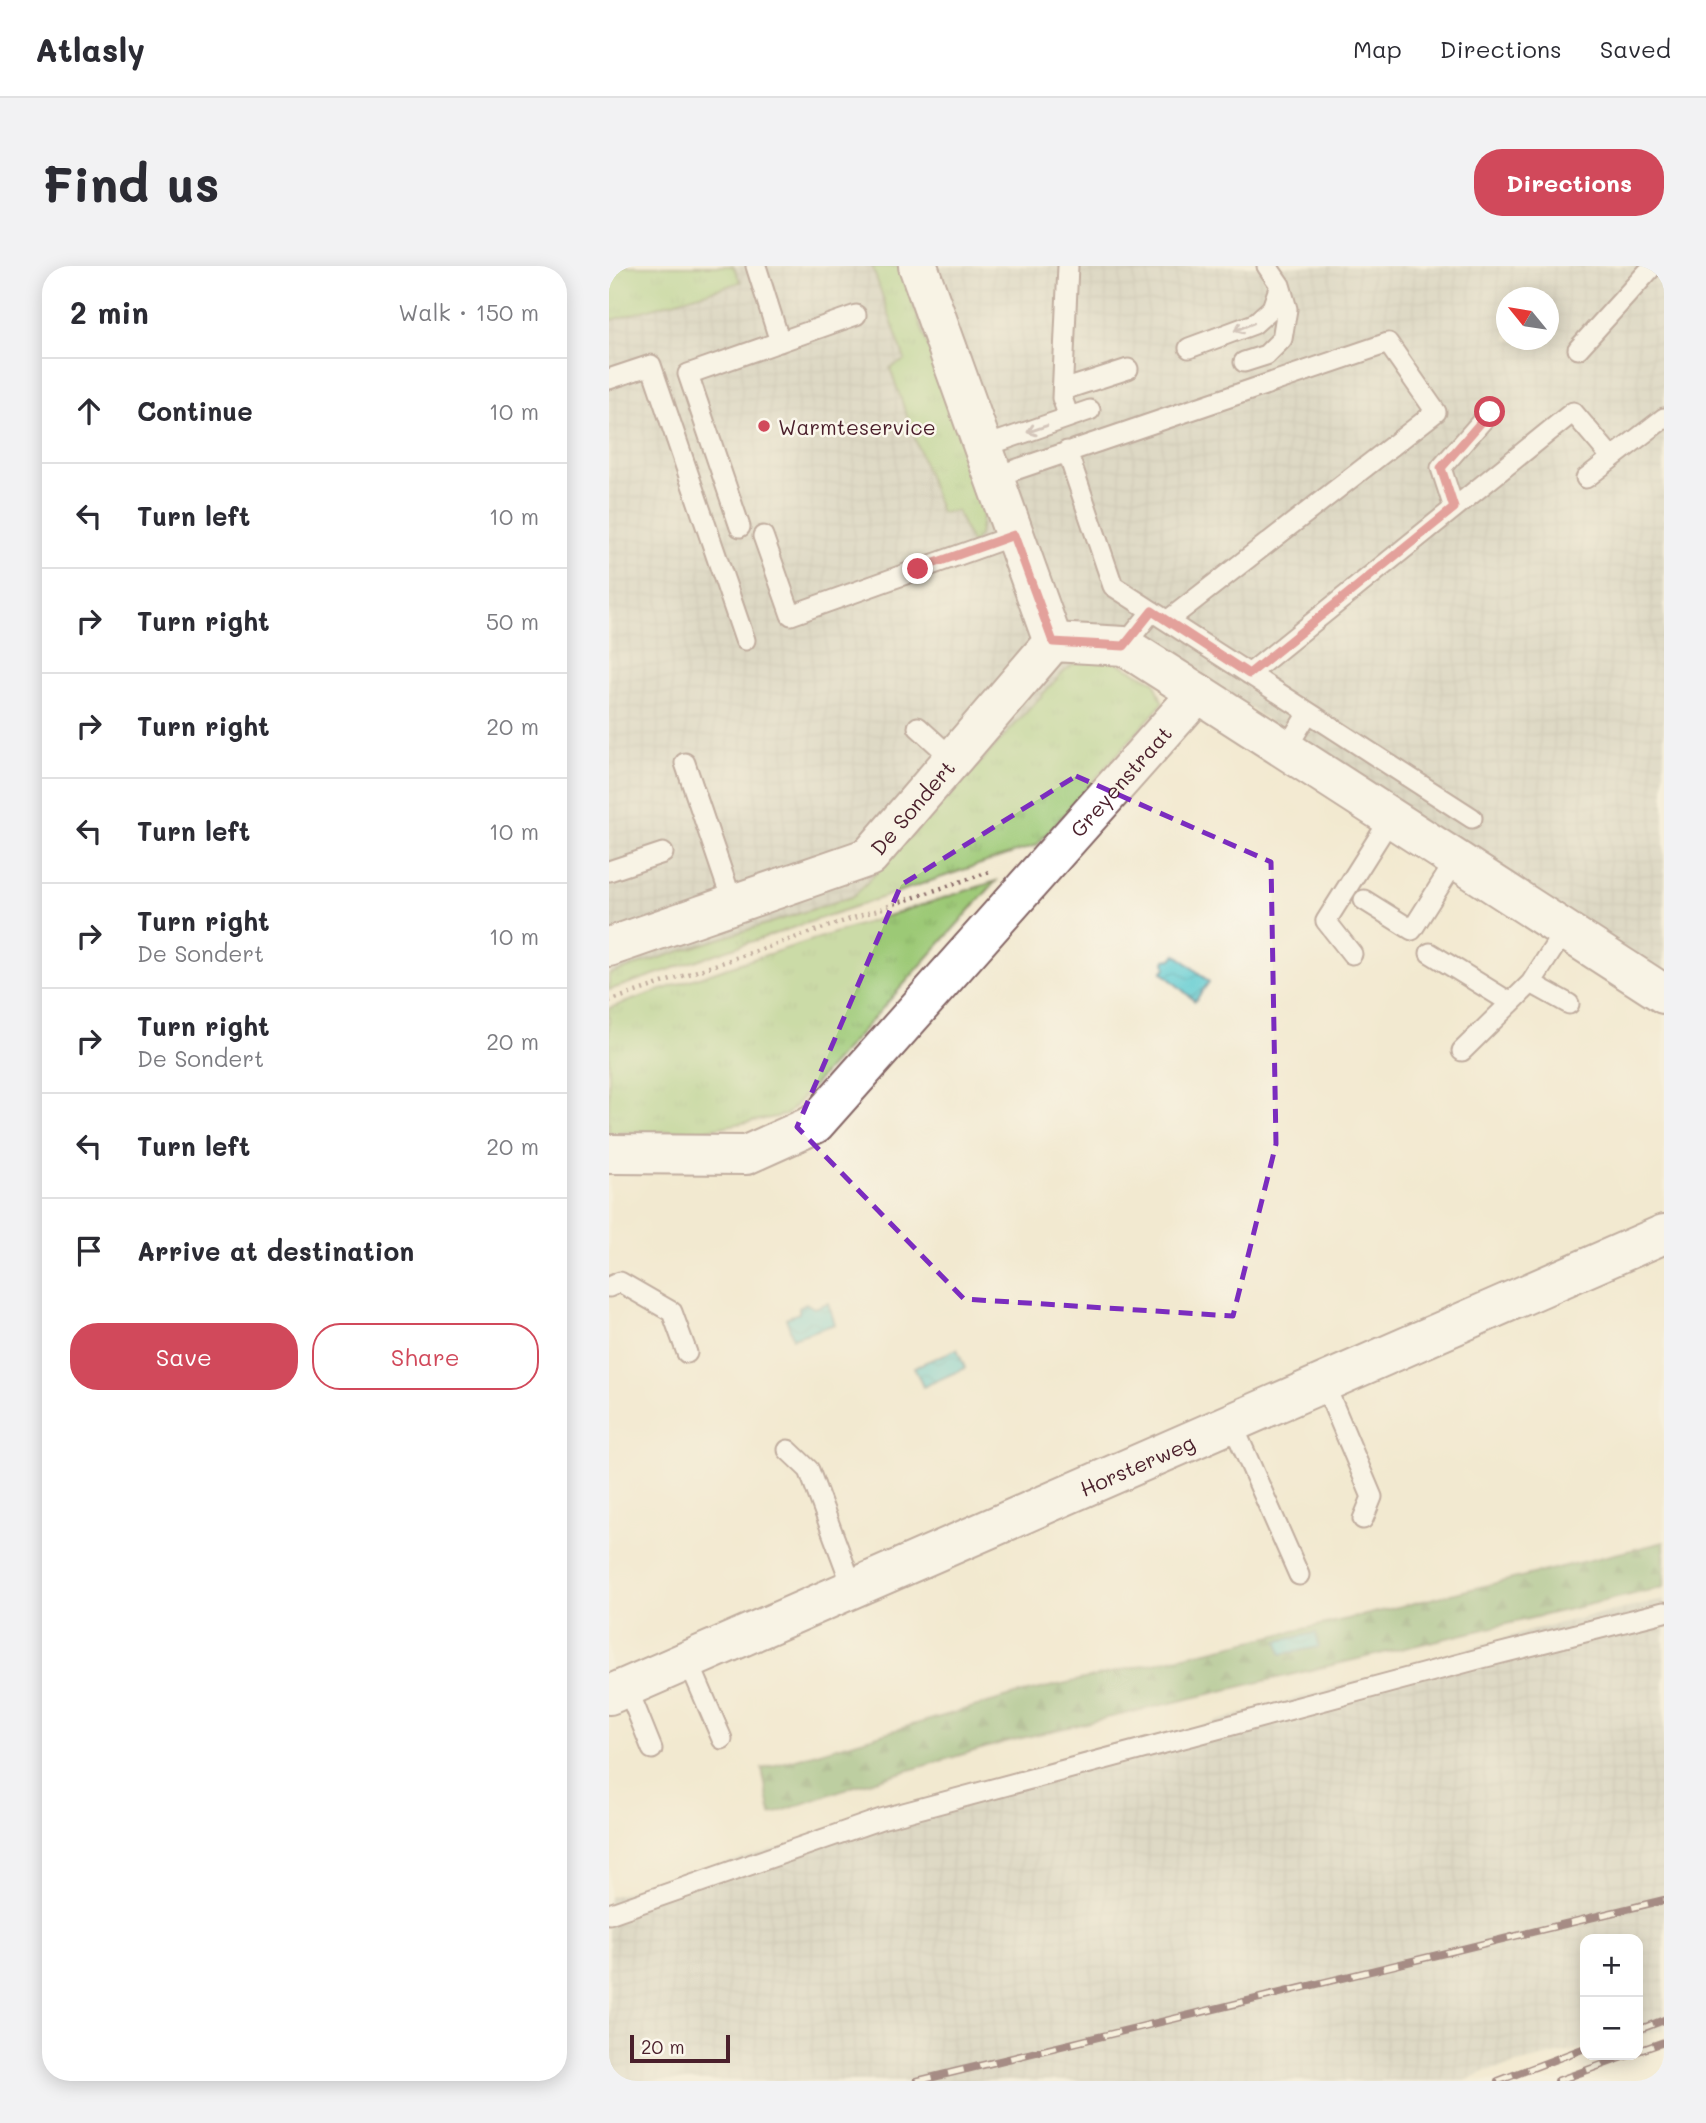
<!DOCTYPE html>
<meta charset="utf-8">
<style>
body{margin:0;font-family:Mali,sans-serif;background:#f2f2f3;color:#2b2b33}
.controls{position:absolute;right:21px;bottom:21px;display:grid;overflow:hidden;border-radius:14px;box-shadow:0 4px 18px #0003}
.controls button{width:63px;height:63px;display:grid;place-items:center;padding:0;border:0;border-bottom:2px solid #e1e1e2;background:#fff;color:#2b2b33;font:35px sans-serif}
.compass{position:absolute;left:887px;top:21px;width:63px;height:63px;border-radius:50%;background:#fff;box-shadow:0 4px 18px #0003;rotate:300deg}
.scale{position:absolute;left:21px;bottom:18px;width:100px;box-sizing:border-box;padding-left:7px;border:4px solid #4a1f2b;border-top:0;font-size:19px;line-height:24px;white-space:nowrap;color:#4a1f2b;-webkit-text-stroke:5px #fbf7ec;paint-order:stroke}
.stop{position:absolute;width:21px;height:21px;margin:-16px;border:5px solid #d1495b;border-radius:50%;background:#fff}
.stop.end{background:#d1495b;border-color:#fff;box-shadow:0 2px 7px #0008}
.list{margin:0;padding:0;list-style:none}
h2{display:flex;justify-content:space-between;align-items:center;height:91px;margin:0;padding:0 28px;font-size:30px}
h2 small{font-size:23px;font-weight:400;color:#7c7c81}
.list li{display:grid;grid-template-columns:46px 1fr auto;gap:21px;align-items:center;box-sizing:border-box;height:105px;padding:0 28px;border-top:2px solid #e1e1e2}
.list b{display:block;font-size:26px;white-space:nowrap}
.list p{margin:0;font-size:23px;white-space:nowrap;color:#7c7c81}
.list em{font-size:23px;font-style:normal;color:#7c7c81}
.actions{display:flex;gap:14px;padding:21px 28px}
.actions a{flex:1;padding:16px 0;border:2px solid #d1495b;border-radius:28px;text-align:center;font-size:24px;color:#d1495b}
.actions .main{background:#d1495b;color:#fff}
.icon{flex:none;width:38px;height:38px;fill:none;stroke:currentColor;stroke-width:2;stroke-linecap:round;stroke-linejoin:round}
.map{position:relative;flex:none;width:1055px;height:1815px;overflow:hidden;border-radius:28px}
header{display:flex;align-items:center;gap:42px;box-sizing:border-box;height:98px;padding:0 35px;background:#fff;border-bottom:2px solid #e1e1e2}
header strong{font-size:33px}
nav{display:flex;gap:38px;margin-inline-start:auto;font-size:24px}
.intro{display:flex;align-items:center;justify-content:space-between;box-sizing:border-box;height:168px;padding:0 42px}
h1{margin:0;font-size:49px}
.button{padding:18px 32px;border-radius:28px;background:#d1495b;color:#fff;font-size:24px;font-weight:700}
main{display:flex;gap:42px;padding:0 42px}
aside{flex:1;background:#fff;border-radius:28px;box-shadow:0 4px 18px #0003}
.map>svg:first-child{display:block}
</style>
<header>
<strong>Atlasly</strong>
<nav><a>Map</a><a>Directions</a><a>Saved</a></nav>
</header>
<div class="intro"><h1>Find us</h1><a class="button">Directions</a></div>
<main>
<aside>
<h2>2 min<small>Walk · 150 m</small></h2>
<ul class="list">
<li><svg class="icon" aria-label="ahead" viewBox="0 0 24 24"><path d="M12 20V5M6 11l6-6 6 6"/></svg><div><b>Continue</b></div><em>10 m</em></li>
<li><svg class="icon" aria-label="left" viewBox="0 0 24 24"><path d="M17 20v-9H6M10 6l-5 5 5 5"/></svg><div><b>Turn left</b></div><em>10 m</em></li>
<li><svg class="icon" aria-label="right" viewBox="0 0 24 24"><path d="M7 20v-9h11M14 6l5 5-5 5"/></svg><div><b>Turn right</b></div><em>50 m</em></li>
<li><svg class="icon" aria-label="right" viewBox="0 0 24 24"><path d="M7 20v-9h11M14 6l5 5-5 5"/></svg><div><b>Turn right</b></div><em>20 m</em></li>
<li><svg class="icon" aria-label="left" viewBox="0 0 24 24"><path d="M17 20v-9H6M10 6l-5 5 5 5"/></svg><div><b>Turn left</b></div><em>10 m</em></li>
<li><svg class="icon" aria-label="right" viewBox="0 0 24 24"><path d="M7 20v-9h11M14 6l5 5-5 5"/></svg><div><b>Turn right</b><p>De Sondert</p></div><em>10 m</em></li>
<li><svg class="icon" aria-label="right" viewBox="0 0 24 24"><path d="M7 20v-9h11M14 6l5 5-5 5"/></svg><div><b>Turn right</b><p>De Sondert</p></div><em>20 m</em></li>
<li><svg class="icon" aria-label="left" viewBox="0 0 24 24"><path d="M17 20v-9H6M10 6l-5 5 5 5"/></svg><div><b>Turn left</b></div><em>20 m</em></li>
<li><svg class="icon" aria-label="arrive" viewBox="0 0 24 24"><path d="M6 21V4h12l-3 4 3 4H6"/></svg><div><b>Arrive at destination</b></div></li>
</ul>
<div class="actions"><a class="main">Save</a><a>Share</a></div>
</aside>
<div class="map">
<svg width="1055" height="1815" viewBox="0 0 1055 1815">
<defs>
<pattern id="industrial-grid" width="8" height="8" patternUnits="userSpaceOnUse" patternTransform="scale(1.75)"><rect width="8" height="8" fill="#c5c5b8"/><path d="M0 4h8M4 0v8" fill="none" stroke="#aba99e"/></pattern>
<pattern id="grass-tufts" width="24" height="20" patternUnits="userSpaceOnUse" patternTransform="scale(1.75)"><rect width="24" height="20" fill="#9cc976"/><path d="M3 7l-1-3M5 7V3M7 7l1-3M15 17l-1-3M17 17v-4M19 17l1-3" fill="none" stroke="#88ac66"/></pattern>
<pattern id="forest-firs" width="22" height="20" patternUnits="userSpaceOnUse" patternTransform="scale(1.75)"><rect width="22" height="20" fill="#7dad67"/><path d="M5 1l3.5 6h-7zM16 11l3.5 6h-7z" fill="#688c55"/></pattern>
<pattern id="water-waves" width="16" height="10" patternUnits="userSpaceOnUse" patternTransform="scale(1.75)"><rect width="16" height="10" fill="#5ccad0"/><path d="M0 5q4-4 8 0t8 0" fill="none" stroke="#52adb3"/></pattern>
</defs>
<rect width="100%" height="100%" fill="#fbf7ec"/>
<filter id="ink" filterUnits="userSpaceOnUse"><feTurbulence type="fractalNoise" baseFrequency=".0143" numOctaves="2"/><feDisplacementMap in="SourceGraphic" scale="14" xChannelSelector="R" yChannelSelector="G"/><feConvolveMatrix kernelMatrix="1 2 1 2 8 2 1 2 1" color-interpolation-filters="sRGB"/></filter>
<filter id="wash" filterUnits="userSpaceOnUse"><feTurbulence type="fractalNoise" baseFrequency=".00686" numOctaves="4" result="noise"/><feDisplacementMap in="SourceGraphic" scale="28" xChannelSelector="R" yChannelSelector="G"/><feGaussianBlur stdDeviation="1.57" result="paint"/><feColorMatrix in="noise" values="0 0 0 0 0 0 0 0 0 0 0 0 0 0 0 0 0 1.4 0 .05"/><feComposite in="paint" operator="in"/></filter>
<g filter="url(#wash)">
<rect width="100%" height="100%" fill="#f2e9d0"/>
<path fill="url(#industrial-grid)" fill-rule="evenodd" d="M0,0H1055V735L549,377L447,425L268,627L0,716ZM898,32H940V74H898Z
M1055,1334V1764L1029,1770V1673H976V1782L878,1805L856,1815H0V1631L945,1358Z"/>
<path fill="url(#grass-tufts)" stroke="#737450" stroke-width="2" d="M11,0H124L132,16L0,55V13Z
M263,0H290L376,235L370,269L363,280L348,245L332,247L281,102L296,94Z
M471,393L503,394L545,415L554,437L428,579L0,724V708L245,630L362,507L454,406Z
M387,615L178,849L95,864L0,867V742L116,702Z"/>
<path fill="url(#forest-firs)" stroke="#646649" stroke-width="2" d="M1055,1276V1321L396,1476L236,1523L162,1549L153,1503L409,1428L760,1348Z"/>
<path fill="url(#water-waves)" stroke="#53747e" stroke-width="2" d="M567,688L600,716L586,735L553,706L557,702L556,694L563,693Z
M197,1037L205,1042L219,1037L226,1058L184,1072L177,1052L190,1047V1042Z
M348,1083L356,1102L314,1121L305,1101Z
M707,1367L710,1381L672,1388L669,1375Z"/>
</g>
<g filter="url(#ink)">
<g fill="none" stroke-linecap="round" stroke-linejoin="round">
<g stroke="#856665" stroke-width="23">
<path id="service" d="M147,0L171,76
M459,0L453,132L460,151
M580,82L645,58L663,42L671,19
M969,83L1044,0
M635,96L657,89L673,73L678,43L671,19L658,0
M0,113L42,99L136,374
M454,124L519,103
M374,181L481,144
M458,185L504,320L863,552
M385,211L779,77L827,146L558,355
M977,212L1055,152
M845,242L832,202L881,146
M131,261L79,108L247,49
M154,270L182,349L406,269
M515,380L543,345
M640,408L964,146L1003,192
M309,461L344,493
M677,483L699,447
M76,497L124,638
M0,605L54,587
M755,634L803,664L847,594
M821,687L902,737
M743,688L717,655L782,552
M922,717L960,738
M853,785L922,717L956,664
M0,1021L11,1016L63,1046L78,1087
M715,1117L763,1231L754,1253
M623,1157L690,1309
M179,1184L200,1204L244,1322
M79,1394L113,1473
M18,1421L43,1483
M0,1648L272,1553L873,1392L1055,1346"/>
</g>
<g stroke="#856665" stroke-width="42">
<g id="minor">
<path d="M444,376L515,380L589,427"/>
<path id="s1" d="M0,681L260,591L444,376L309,0"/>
<path id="s2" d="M0,888L137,889L206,858L589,427L1055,728"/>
<path id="s3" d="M0,1429L1055,968"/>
</g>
</g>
<path stroke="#856665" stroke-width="4.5" stroke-dasharray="2 5" stroke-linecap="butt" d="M0,735L380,606
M1044,1815L1055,1811"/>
<use href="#service" stroke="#fff" stroke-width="19"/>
<use href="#minor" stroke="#fff" stroke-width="38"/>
<g stroke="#4a1f2b" stroke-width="8">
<path id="rail" d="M1029,1764L1055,1754
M1029,1785L1055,1776
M308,1815L1055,1634
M889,1815L976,1782
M948,1815L1020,1789"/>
</g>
<use href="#rail" stroke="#fbf7ec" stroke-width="5" stroke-dasharray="16" stroke-linecap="butt"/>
</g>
<defs><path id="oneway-shaft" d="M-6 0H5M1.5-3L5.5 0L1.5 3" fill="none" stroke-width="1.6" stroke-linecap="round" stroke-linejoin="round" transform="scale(1.75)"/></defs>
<g stroke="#ae9aa0">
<use href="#oneway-shaft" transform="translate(635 61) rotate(158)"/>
<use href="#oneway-shaft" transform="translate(428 163) rotate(161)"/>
</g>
</g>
<g fill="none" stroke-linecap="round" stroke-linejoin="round" filter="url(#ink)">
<path stroke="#d1495b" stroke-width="9" d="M309,303L405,269L444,376L515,380L543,345L640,408L845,242L832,202L881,146"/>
</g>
<path d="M0 0H1055V1815H0ZM467,510L662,596L667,878L624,1050L355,1033L188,861L292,619Z" fill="#f2e9d0" fill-opacity=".55" fill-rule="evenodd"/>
<path fill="none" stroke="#7b2cbf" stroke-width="5" stroke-dasharray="14 9" stroke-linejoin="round" d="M467,510L662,596L667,878L624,1050L355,1033L188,861L292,619Z"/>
<circle fill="#d1495b" stroke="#fbf7ec" stroke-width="2.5" cx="155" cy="160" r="7"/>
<g text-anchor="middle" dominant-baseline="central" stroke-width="5" stroke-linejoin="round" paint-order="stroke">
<g font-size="21" fill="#4a1f2b" stroke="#fbf7ec" text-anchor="start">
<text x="169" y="160">Warmteservice</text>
</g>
<g font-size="21" fill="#4a1f2b" stroke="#fbf7ec">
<text stroke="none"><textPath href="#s2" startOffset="672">Greyenstraat</textPath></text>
<text stroke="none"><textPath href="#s1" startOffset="341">De Sondert</textPath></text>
<text stroke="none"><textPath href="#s3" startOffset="576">Horsterweg</textPath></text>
</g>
</g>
</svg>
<div class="controls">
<button>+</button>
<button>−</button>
</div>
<svg class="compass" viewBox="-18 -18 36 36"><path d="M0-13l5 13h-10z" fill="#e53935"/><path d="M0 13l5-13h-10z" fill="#7c7c81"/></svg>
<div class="scale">20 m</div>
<div class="stop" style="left:881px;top:146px"></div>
<div class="stop end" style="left:309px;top:303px"></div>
</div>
</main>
